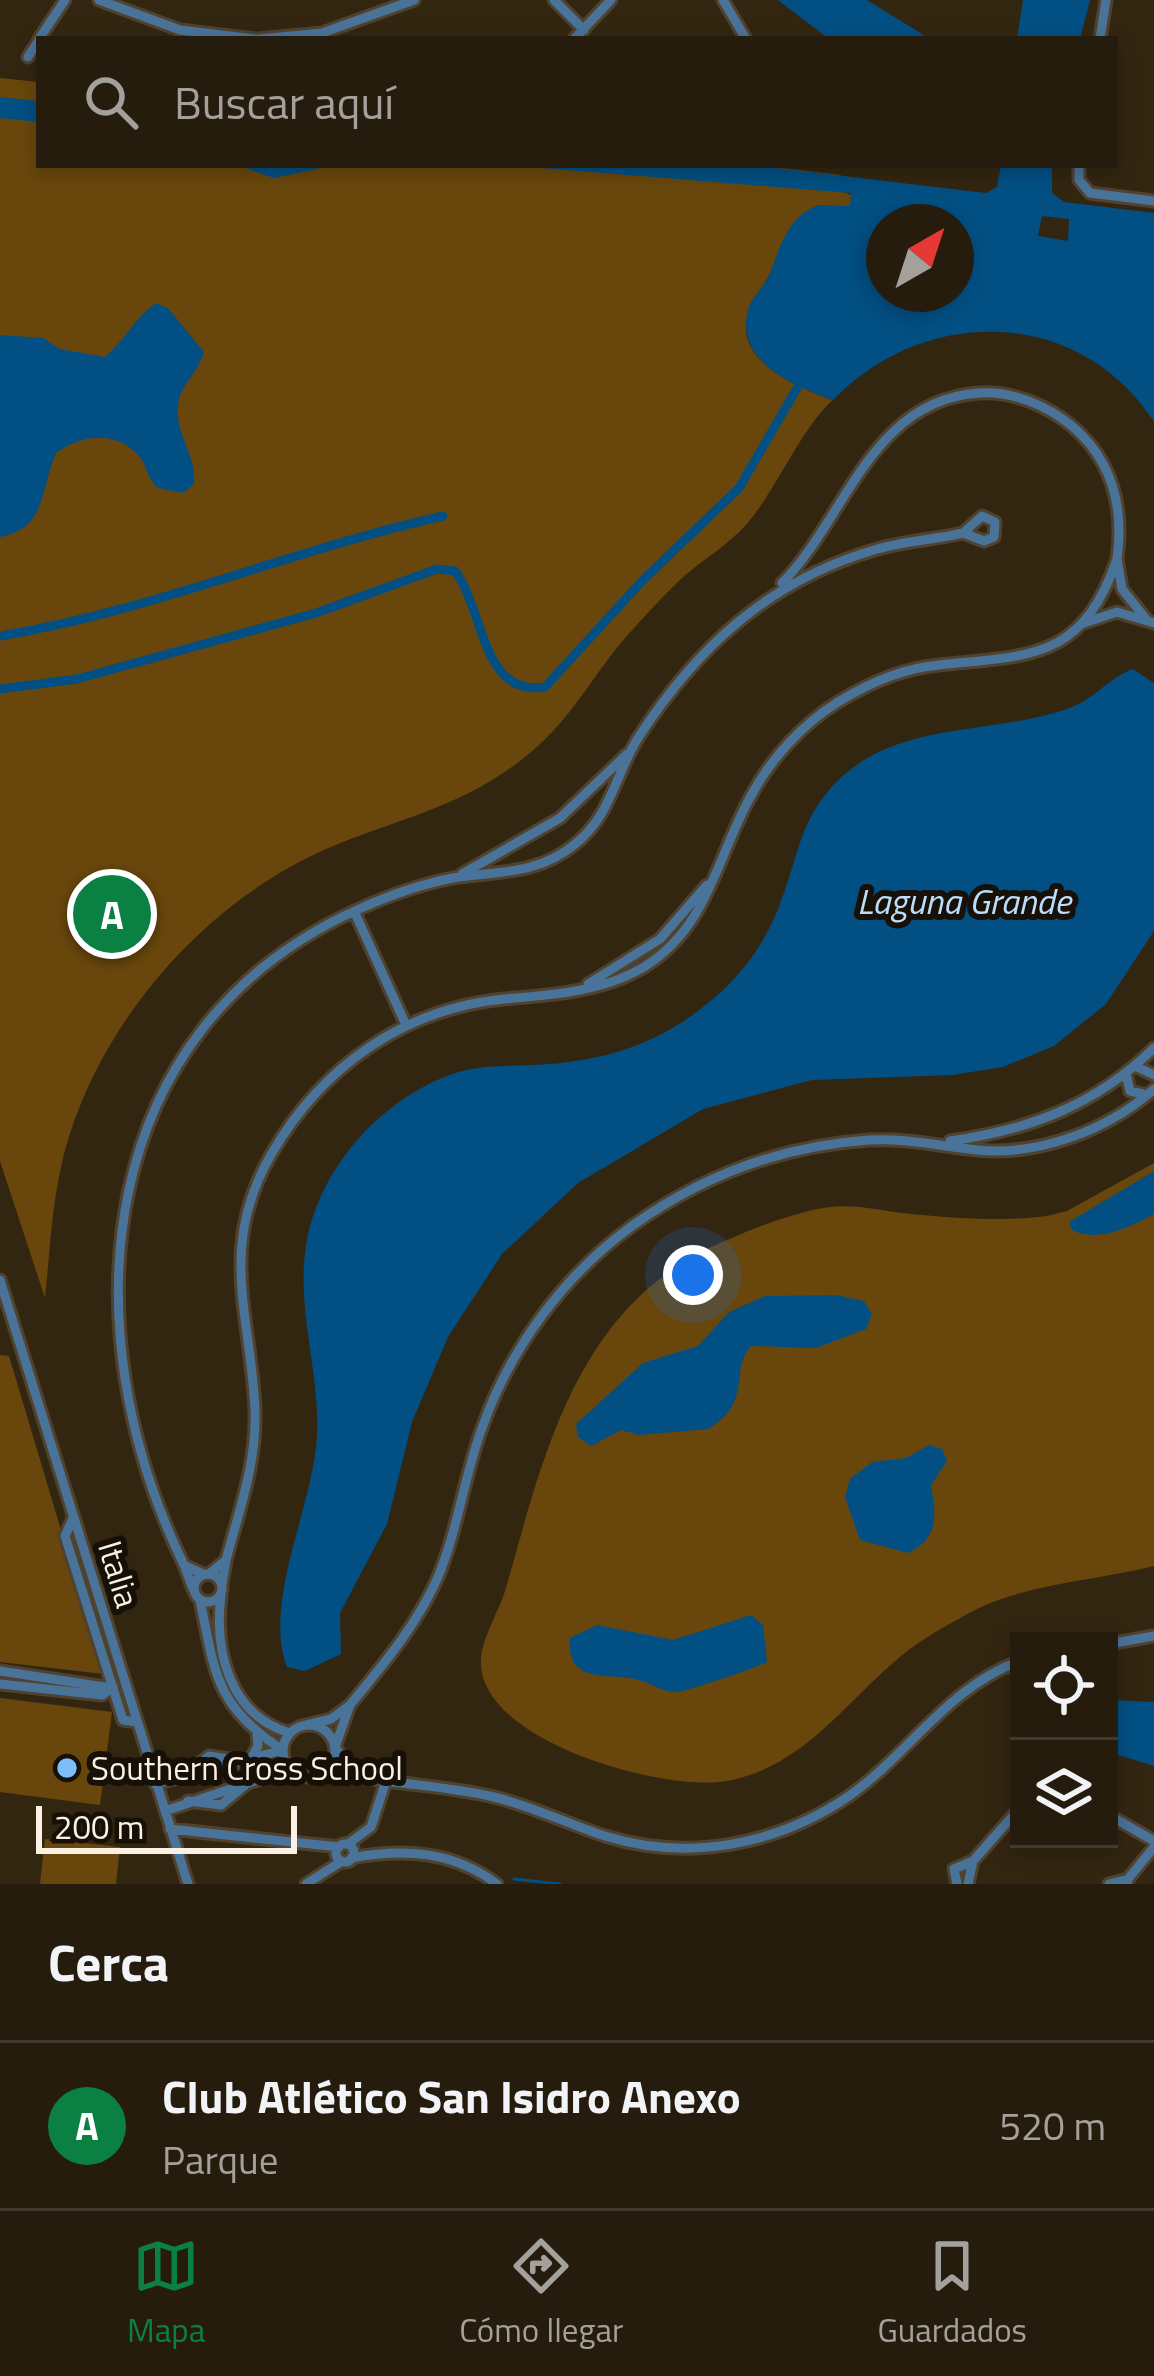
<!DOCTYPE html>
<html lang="es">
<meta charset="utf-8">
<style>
body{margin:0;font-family:"Titillium Web",sans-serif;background:#2e2516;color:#f1f3f6}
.controls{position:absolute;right:36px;bottom:36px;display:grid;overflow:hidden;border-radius:0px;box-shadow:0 6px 18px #0003}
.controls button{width:108px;height:108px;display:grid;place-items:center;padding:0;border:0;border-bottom:3px solid #423a2e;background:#261c0d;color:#f1f3f6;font:60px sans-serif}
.compass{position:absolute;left:866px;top:204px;width:108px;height:108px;border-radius:50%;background:#261c0d;box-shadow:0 6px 18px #0003;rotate:39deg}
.scale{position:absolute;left:36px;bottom:30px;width:261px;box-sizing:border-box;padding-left:12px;border:6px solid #faf0e3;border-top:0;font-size:33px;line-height:42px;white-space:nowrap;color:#faf0e3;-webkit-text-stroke:9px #161007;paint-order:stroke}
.you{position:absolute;left:693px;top:1275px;width:42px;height:42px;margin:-30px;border:9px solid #fff;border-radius:50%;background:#1a73e8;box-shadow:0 0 0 18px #1a73e833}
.badge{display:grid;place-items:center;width:78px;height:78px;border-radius:50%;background:#0b8043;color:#fff;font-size:39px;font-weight:700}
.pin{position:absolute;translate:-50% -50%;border:6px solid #fff;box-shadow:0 3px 12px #0006}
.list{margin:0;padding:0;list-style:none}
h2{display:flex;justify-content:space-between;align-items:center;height:156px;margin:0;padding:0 48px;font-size:51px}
h2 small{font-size:39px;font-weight:400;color:#a4a19d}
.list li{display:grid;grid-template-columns:78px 1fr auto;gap:36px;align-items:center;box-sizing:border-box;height:168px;padding:0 48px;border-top:3px solid #423a2e}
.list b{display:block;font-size:45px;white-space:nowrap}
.list p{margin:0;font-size:39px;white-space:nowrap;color:#a4a19d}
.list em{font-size:39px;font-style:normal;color:#a4a19d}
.icon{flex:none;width:66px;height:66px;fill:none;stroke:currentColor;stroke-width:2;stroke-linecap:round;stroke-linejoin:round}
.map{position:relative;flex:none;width:1154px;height:1884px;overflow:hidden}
.search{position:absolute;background:#261c0d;box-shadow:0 6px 18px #0003;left:36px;right:36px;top:36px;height:132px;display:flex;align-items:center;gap:30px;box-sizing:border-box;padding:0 42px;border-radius:0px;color:#a4a19d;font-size:45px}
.sheet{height:324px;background:#261c0d}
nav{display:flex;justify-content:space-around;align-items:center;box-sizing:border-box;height:168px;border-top:3px solid #423a2e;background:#261c0d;font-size:33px;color:#a4a19d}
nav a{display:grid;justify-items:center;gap:6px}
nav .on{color:#0b8043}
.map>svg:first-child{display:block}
</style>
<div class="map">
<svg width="1154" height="1884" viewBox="0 0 1154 1884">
<rect width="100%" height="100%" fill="#332611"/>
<path fill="#69470c" d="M0,78L39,82V165H756L841,175L833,188L854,196L850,207C788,207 792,224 769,275C763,288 750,303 747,317C736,363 801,388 833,400C802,427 778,486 750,520C732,543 703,559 681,579C662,597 643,618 625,638C595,673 574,713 540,744C477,802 414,814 338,844C210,895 99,1020 64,1154C52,1201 50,1250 45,1298L0,1161Z
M1154,1163V1566C1090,1582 1020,1583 962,1617C938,1630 914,1644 894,1662C842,1707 799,1769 726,1781C664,1792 485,1743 481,1665C479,1642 500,1610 506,1588C543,1459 574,1314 709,1248C744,1232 792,1212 830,1207C855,1204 878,1210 902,1213C948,1218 1001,1222 1047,1216L1067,1211Z
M0,1355L9,1356L104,1674L0,1662Z
M0,1698L112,1712L100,1805L0,1792Z
M45,1839L120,1847L116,1884H40Z"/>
<path fill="#024f83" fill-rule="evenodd" d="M778,0H867L930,39H829Z
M1023,0H1090L1080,39H1017Z
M0,97L39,101V122L0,118Z
M236,165H336L274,178Z
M506,165H752L986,193L997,187L1001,165H1052V193L1064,202L1154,213V422C1079,306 924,305 833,400C796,386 738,365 747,314C749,298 765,287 770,273C781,245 787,218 818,205L850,206L851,193ZM1042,216L1069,219L1068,241L1038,236ZM884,222H956V294H884Z
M156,303L168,308L204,352C199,372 180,384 178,406C175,434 197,456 194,484L183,493L158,488C146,478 148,465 137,454C114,430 80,435 56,453C40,490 47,528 0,537V335L43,338L60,349L105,357C126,339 134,318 156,303Z
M1133,669L1154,683V931L1106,1004L1054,1046L1003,1067L953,1075L812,1080L703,1109L578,1183L502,1254L448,1337L412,1422L387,1524L340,1613L341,1654L305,1671L287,1667C262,1601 314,1506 317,1435C320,1372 296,1309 306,1246C318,1167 386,1093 462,1071C485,1065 511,1066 535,1065C598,1062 653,1047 703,1007C739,980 768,941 782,898C793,870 798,839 813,813C869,717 975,739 1064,710C1092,702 1108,678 1133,669Z
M1154,1171V1214C1131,1227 1097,1243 1072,1230L1069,1222Z
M836,1295L864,1301L872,1314L866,1329L816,1348L751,1346C729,1370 754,1402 708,1429L639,1435L621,1430L591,1446L578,1437L576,1424L643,1363L698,1346L729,1312L765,1296Z
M929,1445L942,1449L947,1461L931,1485C936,1514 940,1538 908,1553L860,1540L845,1497L850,1479L872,1462L906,1458Z
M751,1615L763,1625L767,1662C758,1667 685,1692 676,1692C665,1693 650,1683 639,1680C608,1672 566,1686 570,1638L597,1625L673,1640Z
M1109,1700L1154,1702V1766L1109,1752Z"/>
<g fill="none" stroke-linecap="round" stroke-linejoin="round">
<path stroke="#024f83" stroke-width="3" d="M514,1879L560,1884"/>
<path stroke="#024f83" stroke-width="9" d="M0,636C155,610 292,550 443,516
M0,689L77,679L316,613L437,569L455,571C485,611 481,697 545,687L643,580L739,488L797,388"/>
<g stroke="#4f422e" stroke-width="15">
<path id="minor" d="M99,0L180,30L255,39
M554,0L584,30
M723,0L746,39
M39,39L65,0
M259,39L322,33L414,0
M574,39L611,0
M1100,39L1106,0
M28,57L39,40
M1079,165V180L1090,193L1154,201
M982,516L995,522L994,537L984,541L963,533Z
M782,583C847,517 871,400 979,393C1013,391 1046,405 1072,426C1113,461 1124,508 1117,559
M1084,623L1117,612L1154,623
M462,874L560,818L627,754
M354,911L406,1025
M588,984L660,939L707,885
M1135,1066L1154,1075
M1126,1074L1130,1091L1147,1095
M950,1141C1029,1130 1096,1105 1154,1048
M0,1280L188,1884
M73,1518L65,1536L123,1720L137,1722
M226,1560C239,1511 257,1462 255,1410C251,1315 217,1247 272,1153C322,1067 403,1009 504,999C551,995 602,992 644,967C709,927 717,855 752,794C772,757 803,724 838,702C869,683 904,668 939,665C1030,655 1082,661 1117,559L1122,589L1146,619
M184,1565C69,1329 92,1028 359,909C388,896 421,884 453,878C497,871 537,875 574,845C611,816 615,775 638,738C697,647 769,581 874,550C903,541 933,540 963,533
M194 1588a14 14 0 1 1 28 0a14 14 0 1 1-28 0Z
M209,1574L226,1560L222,1584
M193,1589L184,1565L203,1574
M221,1595C214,1651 229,1715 290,1733
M1109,1644L1154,1636
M1014,1663L1019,1683
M0,1671L111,1688
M0,1684L102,1695L113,1687
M350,1705C383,1665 417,1625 438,1577C458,1529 464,1477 482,1428C510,1349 563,1276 632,1226C703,1175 781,1146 869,1140C906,1138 940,1146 977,1150C1039,1156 1108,1130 1154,1089
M283 1751a26 26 0 1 1 52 0a26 26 0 1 1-52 0Z
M306,1725L331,1719L350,1705L335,1747L347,1764L367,1778L320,1775
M181,1778L209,1756L249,1762L258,1746L257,1734
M367,1778C409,1785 452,1787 494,1797C532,1806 568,1824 605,1836C689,1862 777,1845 849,1796C910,1753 946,1689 1019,1661
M155,1784L283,1750C215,1707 215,1672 200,1600
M188,1801L221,1805L250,1781
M165,1811L290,1769
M1109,1815L1154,1841
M170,1829L339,1847
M348,1844L371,1827L386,1781
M336 1853a9 9 0 1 1 18 0a9 9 0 1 1-18 0Z
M351,1858C404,1848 453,1851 497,1884
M973,1861L1019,1809
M1128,1879L1154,1847
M306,1884L342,1861
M957,1884L954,1869L973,1861L968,1884
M1109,1884L1128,1879L1127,1884"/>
</g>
<use href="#minor" stroke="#4a7399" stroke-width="9"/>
</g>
<circle fill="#7dbef9" stroke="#161007" stroke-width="4.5" cx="67" cy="1768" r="12"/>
<g text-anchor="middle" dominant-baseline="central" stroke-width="12" stroke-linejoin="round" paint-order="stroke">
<g font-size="33" fill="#faf0e3" stroke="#161007">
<text transform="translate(119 1574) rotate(73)">Italia</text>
</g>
<g font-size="33" fill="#faf0e3" stroke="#161007" text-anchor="start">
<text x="91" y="1768">Southern Cross School</text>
</g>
<g font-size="36" font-style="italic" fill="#bcddfc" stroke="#161007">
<text x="964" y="900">Laguna Grande</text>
</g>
</g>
</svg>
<div class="controls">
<button><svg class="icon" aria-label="locate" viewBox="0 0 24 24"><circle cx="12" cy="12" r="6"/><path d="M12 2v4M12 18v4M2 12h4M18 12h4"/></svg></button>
<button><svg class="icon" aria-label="layers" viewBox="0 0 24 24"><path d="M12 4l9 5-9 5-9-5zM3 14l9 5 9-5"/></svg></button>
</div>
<svg class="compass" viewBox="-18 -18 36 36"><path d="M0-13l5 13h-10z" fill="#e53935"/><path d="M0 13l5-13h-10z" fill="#a4a19d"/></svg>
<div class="scale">200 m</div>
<div class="you"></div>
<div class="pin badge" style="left:112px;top:914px">A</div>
<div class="search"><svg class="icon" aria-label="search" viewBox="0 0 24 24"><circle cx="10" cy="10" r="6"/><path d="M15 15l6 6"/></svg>Buscar aquí</div>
</div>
<section class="sheet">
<h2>Cerca<small></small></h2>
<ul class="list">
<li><span class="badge">A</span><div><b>Club Atlético San Isidro Anexo</b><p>Parque</p></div><em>520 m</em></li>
</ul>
</section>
<nav>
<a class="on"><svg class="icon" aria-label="map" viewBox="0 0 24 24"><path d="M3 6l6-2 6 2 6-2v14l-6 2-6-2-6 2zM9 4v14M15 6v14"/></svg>Mapa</a>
<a><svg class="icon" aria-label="directions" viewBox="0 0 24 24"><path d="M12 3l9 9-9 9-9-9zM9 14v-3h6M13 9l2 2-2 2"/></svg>Cómo llegar</a>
<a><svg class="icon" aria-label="saved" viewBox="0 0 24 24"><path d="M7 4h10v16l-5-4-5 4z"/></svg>Guardados</a>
</nav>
